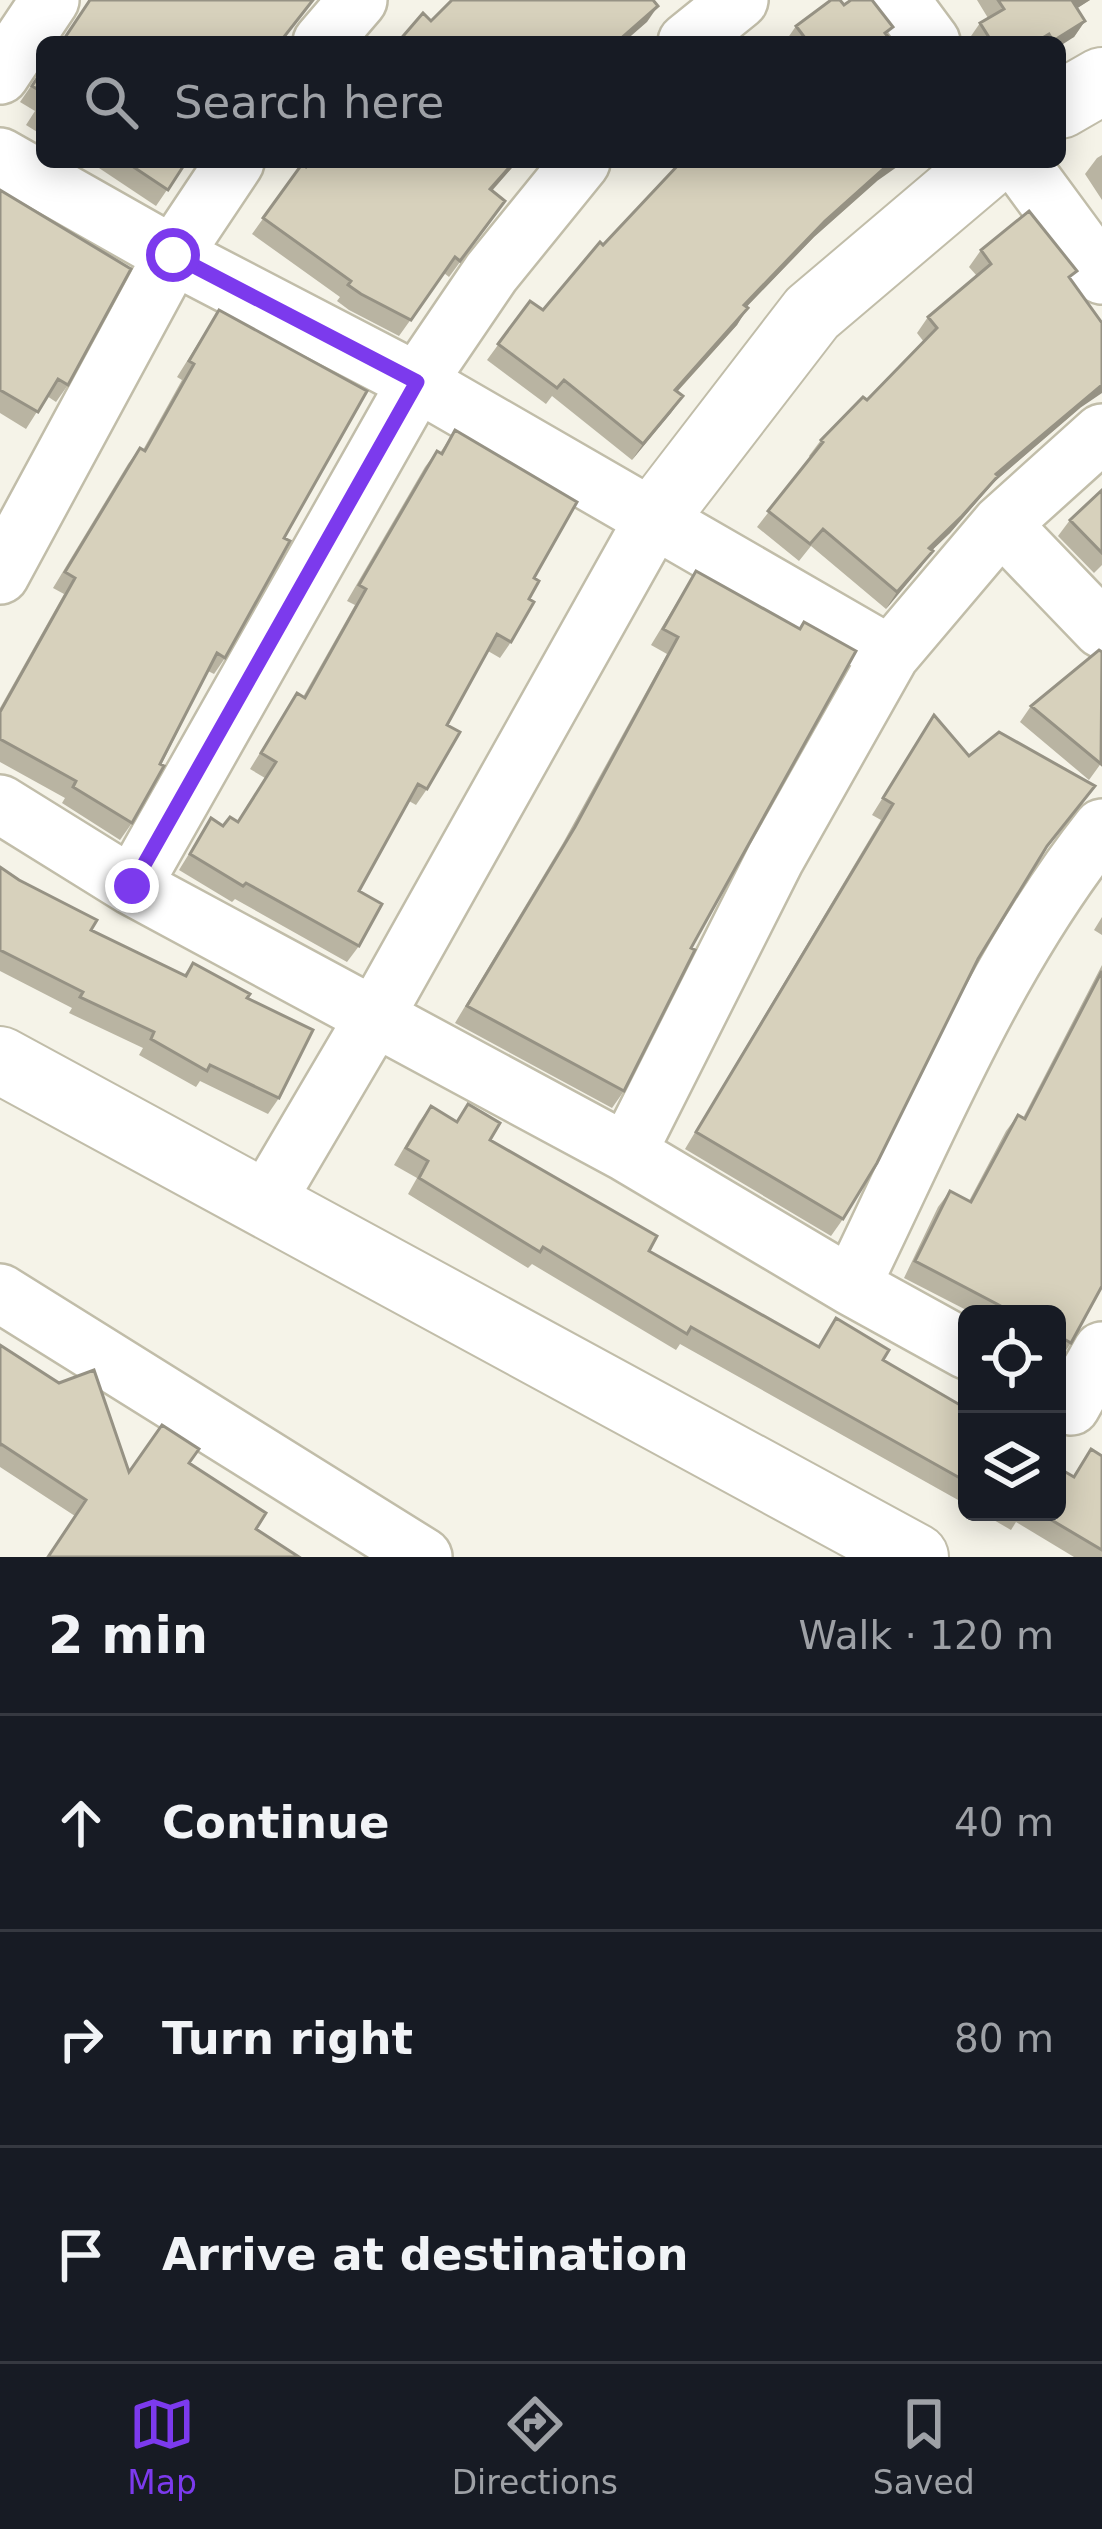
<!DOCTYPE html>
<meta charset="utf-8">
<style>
body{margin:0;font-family:"DejaVu Sans",sans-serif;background:#242831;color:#f1f3f6}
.controls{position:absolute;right:36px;bottom:36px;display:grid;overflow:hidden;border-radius:18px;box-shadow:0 6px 30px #0003}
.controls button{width:108px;height:108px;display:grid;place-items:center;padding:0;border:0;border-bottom:3px solid #363941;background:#171b24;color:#f1f3f6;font:60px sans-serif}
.stop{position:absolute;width:36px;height:36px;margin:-27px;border:9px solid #7c3aed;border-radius:50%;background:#fff}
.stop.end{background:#7c3aed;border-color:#fff;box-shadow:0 3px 12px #0008}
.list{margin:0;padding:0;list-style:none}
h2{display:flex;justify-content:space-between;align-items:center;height:156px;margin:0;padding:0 48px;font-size:51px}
h2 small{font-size:39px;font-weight:400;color:#9ea1a6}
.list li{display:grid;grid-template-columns:78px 1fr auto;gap:36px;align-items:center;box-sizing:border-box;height:216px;padding:0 48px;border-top:3px solid #363941}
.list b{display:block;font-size:45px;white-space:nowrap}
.list em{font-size:39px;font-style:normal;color:#9ea1a6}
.icon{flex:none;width:66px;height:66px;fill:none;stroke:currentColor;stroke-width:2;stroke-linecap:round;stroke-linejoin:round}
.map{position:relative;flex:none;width:1102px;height:1557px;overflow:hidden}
.search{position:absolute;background:#171b24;box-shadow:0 6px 30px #0003;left:36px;right:36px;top:36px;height:132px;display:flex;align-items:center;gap:30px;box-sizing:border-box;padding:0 42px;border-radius:18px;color:#9ea1a6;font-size:45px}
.sheet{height:804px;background:#171b24}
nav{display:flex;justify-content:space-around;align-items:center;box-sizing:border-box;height:168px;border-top:3px solid #363941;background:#171b24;font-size:33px;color:#9ea1a6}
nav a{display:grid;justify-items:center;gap:6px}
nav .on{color:#7c3aed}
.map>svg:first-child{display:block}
</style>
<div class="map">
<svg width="1102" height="1557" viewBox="0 0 1102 1557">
<rect width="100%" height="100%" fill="#f5f3e8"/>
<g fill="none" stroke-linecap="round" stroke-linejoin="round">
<g stroke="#c1bda9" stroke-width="62">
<path id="minor" d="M900,0L931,42
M322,42L358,0
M687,42L739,0
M0,75L50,0
M0,157L173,255L417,382L890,655
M1019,162L1102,275
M1001,524L1102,629
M0,575L173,255L235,162
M0,804L132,886L627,1153L851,1286L967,1350
M132,886L417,382L491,273L581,162
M627,1153L775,859L890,655L1001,524L1102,433
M265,1203L374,1018L655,517
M851,1286C927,1131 994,964 1102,828
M0,1293L423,1557
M1071,1406L1102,1351"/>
</g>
<g stroke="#c1bda9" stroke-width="70">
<path id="tertiary" d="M1060,105L1102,81
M655,517L812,313L990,162
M0,1060L915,1557"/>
</g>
<use href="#minor" stroke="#fff" stroke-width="57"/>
<use href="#tertiary" stroke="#fff" stroke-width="66"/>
</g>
<path fill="#b9b4a2" d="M977,0H1090L1077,8L1085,21L1074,37L1060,42H970L969,39L980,23L988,18Z
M844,5L887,35L892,42H785L796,26Z
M42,70V135L26,125L35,111L20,102Z
M1102,155V200L1085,174L1097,158Z
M90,162H186L156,206Z
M517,162L492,191L505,201L449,277L444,273L399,336L349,310L337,301L340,297L252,234L302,164L306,167Z
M877,181L814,237L746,307L737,325L677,392L683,396L632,460L552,396L546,404L487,360L530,301L543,310L603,245Z
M0,190L68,385L56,402L47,396L26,429L0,413Z
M981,250L1071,279L1080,408L994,482L950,533L932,550L921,567L886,609L811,546L799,561L757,527L811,458L809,456L821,440L867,400L924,342L917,333L928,317L977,276L969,267Z
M219,310L284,538L225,658L214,674L208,671L132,823L120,840L62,803L65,798L0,762V708L64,594L53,588L128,464L140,448L143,450L182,380L177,377Z
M455,430L534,578L529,599L511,642L500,658L488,651L447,725L427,789L416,805L409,801L359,891V946L347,962L235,899L232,902L179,870L211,818L223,826L238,822L265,778L250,769L297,693L303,697L355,605L347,601L425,467L437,451L440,453Z
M1102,490V565L1094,573L1058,536L1070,520Z
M696,571L691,948L624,1091L612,1108L455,1023L563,843L667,654L651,645Z
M1031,706L1102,762L1089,780L1020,722Z
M934,715L969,756L1095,786L1042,854L978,959L843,1219L831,1236L685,1149L881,820L872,815Z
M0,867L91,930L184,975L193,963L247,998L279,1098L268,1114L200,1081L196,1087L139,1055L143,1048L69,1013L72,1008L0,971Z
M1102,917V935L1094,930Z
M1102,965V1286L1071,1343L1060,1359L1057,1358V1314H974L904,1278L938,1207L950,1191L969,1201L1006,1131L1018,1115L1023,1118Z
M468,1104L490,1140L649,1251L818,1346L836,1318L883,1360L967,1409V1505L680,1344L676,1350L532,1264L528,1268L408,1194L417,1178L394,1165L419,1122L431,1106L456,1121Z
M0,1345L129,1472L199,1449L75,1516L0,1467Z
M1091,1449L1102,1456V1557H1074L1016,1522L1011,1530L980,1512H1057L1073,1476Z"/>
<path fill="#969284" d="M1076,0H1090L1062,18Z
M658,6L647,22L624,42H617Z
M1085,21L1074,37L1060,46V42H1053Z
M514,162H517L479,205L490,189Z
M891,162H904L877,181L814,237L733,321L744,305L825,221Z
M748,308L737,325L664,406L675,390Z
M1102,385V393L1080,408L994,482L950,533L918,564L929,548L996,474Z
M683,396L671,413L632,460L643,444Z
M933,551L921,567L886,609L897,592Z"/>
<path fill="#d7d1bc" stroke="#969284" stroke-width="3" d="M90,0H313L280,42H62Z
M452,0H653L658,6L617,42H609L607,39L604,42H398L423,13L431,21Z
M831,0H840L844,5L851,0H872L893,27L885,33L892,42H808L796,26Z
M998,0H1076L1073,2L1085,21L1053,41L1049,34L1036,42H992L980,23L1004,9Z
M42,71V92L32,86Z
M126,162H186L168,190Z
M310,162H514L490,189L505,201L460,261L455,257L411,320L361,294L348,285L351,281L263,218L302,164L306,167Z
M681,162H891L825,221L744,305L748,308L675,390L683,396L643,444L564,380L557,388L498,344L530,301L543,310L600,242L603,245Z
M0,190L131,269L68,385L58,379L38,412L0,390Z
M1029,211L1077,271L1069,277L1102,323V385L996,474L998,476L962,516L929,548L933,551L897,592L823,529L810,544L768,511L823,442L821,440L863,397L867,400L937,328L928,317L991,264L981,250Z
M219,310L367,391L284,538L290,541L225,658L217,653L160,764L164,766L132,823L73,787L76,781L0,739V712L75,578L65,572L140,448L145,451L194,364L189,361Z
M455,430L577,502L534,578L539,581L529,599L534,602L511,642L497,634L447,725L460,732L427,789L418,784L359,891L382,904L359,946L246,883L243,886L190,854L211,818L223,826L230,817L238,822L276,762L261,753L297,693L305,698L366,589L359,585L437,451L442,454Z
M1102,490V553L1070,520Z
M696,571L800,629L804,622L856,651L691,948L695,950L624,1091L467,1006L575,827L678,637L663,629Z
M1099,650L1102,652L1101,764L1031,706Z
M934,715L969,756L999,732L1095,786L1047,846L978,959L877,1163L843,1219L696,1132L893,804L883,798Z
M0,867L19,880L97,920L91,930L186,976L193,963L250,994L247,998L313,1030L279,1098L210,1065L207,1071L151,1039L154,1032L80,997L83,992L0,950Z
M1102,971V1286L1071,1343L1057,1335V1314H1016L915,1261L950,1191L971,1202L1018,1115L1025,1119Z
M468,1104L500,1123L490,1140L657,1236L649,1251L819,1347L836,1318L889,1350L883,1360L967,1409V1482L691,1327L687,1334L543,1247L540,1252L419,1178L428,1161L406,1148L431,1106L457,1122Z
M0,1345L59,1383L94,1370L129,1472L162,1425L199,1449L189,1463L266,1513L256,1529L299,1557H48L86,1500L1,1444L0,1446Z
M1091,1449L1102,1456V1550L1038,1512H1057V1467L1074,1477Z"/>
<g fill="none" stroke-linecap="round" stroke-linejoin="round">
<path stroke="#7c3aed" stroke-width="15" d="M132,886L417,382L173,255"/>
</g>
</svg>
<div class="controls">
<button><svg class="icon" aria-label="locate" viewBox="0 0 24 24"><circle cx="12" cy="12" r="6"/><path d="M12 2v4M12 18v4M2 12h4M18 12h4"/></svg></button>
<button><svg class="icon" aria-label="layers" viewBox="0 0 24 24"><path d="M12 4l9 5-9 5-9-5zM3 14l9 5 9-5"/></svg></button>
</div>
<div class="stop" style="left:173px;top:255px"></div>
<div class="stop end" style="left:132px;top:886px"></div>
<div class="search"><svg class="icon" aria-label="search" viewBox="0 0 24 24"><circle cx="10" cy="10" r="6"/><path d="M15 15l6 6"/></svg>Search here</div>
</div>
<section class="sheet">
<h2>2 min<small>Walk · 120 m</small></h2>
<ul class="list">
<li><svg class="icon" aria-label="ahead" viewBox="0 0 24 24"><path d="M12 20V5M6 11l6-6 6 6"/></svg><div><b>Continue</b></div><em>40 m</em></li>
<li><svg class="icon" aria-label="right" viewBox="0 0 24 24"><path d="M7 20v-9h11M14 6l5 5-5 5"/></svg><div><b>Turn right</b></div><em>80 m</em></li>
<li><svg class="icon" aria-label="arrive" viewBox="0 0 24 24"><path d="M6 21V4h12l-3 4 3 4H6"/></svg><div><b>Arrive at destination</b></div></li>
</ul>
</section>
<nav>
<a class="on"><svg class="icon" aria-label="map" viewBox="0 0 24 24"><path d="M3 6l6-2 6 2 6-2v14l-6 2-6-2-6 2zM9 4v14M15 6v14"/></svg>Map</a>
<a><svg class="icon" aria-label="directions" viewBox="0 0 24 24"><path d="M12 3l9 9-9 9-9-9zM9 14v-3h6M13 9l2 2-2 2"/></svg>Directions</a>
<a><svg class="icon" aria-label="saved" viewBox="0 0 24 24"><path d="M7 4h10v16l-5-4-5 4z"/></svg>Saved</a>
</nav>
